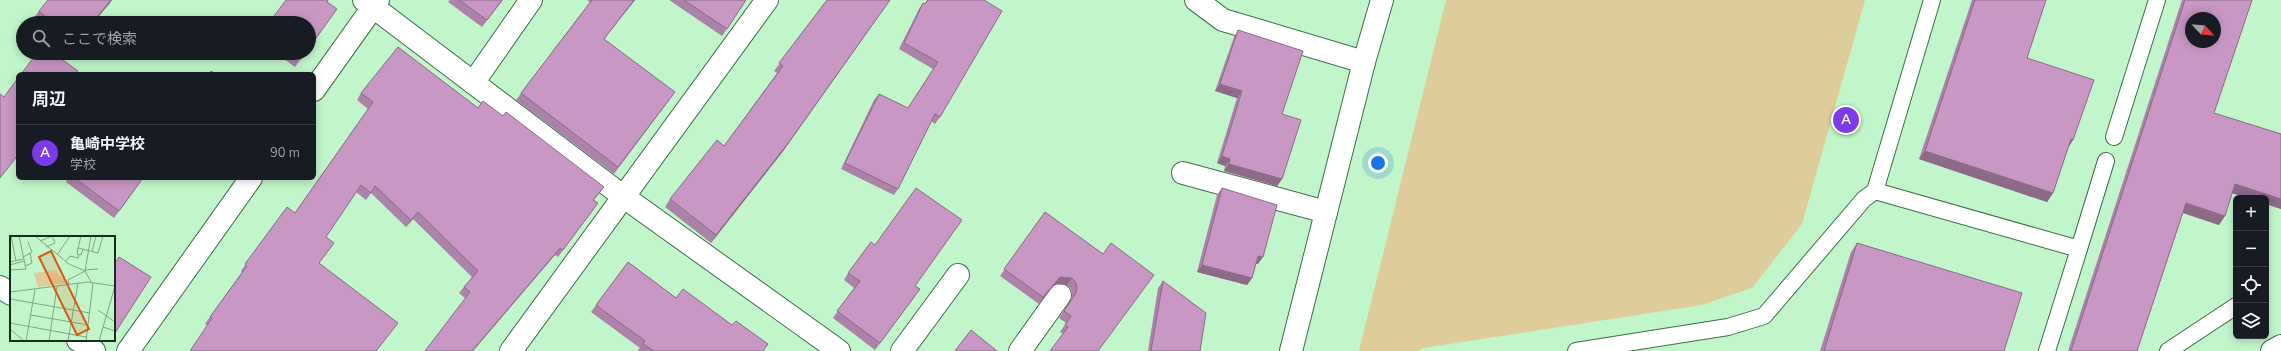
<!DOCTYPE html>
<html lang="ja">
<meta charset="utf-8">
<style>
body{margin:0;font-family:"Nunito Sans","Noto Sans JP",sans-serif;background:#20242c;color:#f1f3f6}
.controls{position:absolute;right:12px;bottom:12px;display:grid;overflow:hidden;border-radius:6px;box-shadow:0 2px 10px #0003}
.controls button{width:36px;height:36px;display:grid;place-items:center;padding:0;border:0;border-bottom:1px solid #363941;background:#171b24;color:#f1f3f6;font:20px sans-serif}
.compass{position:absolute;left:2185px;top:12px;width:36px;height:36px;border-radius:50%;background:#171b24;box-shadow:0 2px 10px #0003;rotate:116deg}
.you{position:absolute;left:1378px;top:163px;width:14px;height:14px;margin:-10px;border:3px solid #fff;border-radius:50%;background:#1a73e8;box-shadow:0 0 0 6px #1a73e833}
.badge{display:grid;place-items:center;width:26px;height:26px;border-radius:50%;background:#7c3aed;color:#fff;font-size:13px;font-weight:700}
.pin{position:absolute;translate:-50% -50%;border:2px solid #fff;box-shadow:0 1px 4px #0006}
.list{margin:0;padding:0;list-style:none}
h2{display:flex;justify-content:space-between;align-items:center;height:52px;margin:0;padding:0 16px;font-size:17px}
h2 small{font-size:13px;font-weight:400;color:#9ea1a6}
.list li{display:grid;grid-template-columns:26px 1fr auto;gap:12px;align-items:center;box-sizing:border-box;height:56px;padding:0 16px;border-top:1px solid #363941}
.list b{display:block;font-size:15px;white-space:nowrap}
.list p{margin:0;font-size:13px;white-space:nowrap;color:#9ea1a6}
.list em{font-size:13px;font-style:normal;color:#9ea1a6}
.icon{flex:none;width:22px;height:22px;fill:none;stroke:currentColor;stroke-width:2;stroke-linecap:round;stroke-linejoin:round}
.map{position:relative;flex:none;width:2281px;height:351px;overflow:hidden}
.search{position:absolute;background:#171b24;box-shadow:0 2px 10px #0003;left:16px;top:16px;width:300px;height:44px;display:flex;align-items:center;gap:10px;box-sizing:border-box;padding:0 14px;border-radius:22px;color:#9ea1a6;font-size:15px}
.panel{position:absolute;background:#171b24;box-shadow:0 2px 10px #0003;left:16px;top:72px;width:300px;height:108px;border-radius:6px}
.map>svg:first-child{display:block}
</style>
<div class="map">
<svg width="2281" height="351" viewBox="0 0 2281 351">
<rect width="100%" height="100%" fill="#c0f6c9"/>
<path fill="#decc9a" d="M1446,0H1865L1802,224L1752,288L1702,305L1423,348L1418,351H1359Z"/>
<g fill="none" stroke-linecap="round" stroke-linejoin="round">
<g stroke="#3b6d46" stroke-width="18">
<path id="lane" d="M2114,137L2157,0
M1875,191L1932,0
M1576,351L1728,327L1764,316L1864,199L1875,191L2079,249L2106,161
M2047,351L2079,249
M2168,351L2236,306"/>
</g>
<g stroke="#3b6d46" stroke-width="24">
<path id="street" d="M364,0L624,197L839,351
M1196,0L1223,20L1364,62
M473,83L531,0
M314,90L378,0
M1183,173L1326,212
M0,287L11,294
M78,340L94,351
M128,351L251,178
M511,351L767,0
M902,351L958,275
M1020,351L1060,295
M2272,351L2281,346"/>
</g>
<g stroke="#3b6d46" stroke-width="24">
<path id="secondary" d="M1291,351L1364,62L1382,0"/>
</g>
<use href="#lane" stroke="#fff" stroke-width="16"/>
<use href="#street" stroke="#fff" stroke-width="22"/>
<use href="#secondary" stroke="#fff" stroke-width="22"/>
</g>
<path fill="#ac82a8" d="M450,0H503L482,27L448,2Z
M587,0H635L604,39L670,99L614,174L516,100L590,2Z
M669,0H746L722,36Z
M827,0L784,150L711,243L665,207L670,199L724,146L777,73L774,71Z
M927,0H984L940,117L935,124L931,121L898,189L894,195L841,169L874,100L879,94L908,108L933,69L899,49L919,9L923,3L925,4Z
M1972,0H2046L2027,58L2073,140L2068,148L2053,193L2047,202L1919,159Z
M2182,0H2252L2214,113L2281,134V209L2266,204V198H2246L2232,193L2219,225L2183,213L2137,351H2068Z
M110,3L93,23H40L34,18L39,11Z
M1238,30L1282,114V179L1277,186L1224,171L1225,166L1217,163L1237,98L1215,91L1234,37Z
M276,53H305L295,67Z
M361,93L478,108L503,116L604,187L594,200L598,203L558,257L555,255L465,298L459,293L472,277L413,219L406,227L371,193L366,200L356,192L207,325L205,324L242,272L241,271L287,207L295,213L368,109L357,100Z
M68,178H143L114,218L66,182Z
M1222,188L1258,264H1256L1252,278L1247,285L1197,272L1217,195Z
M1045,212L1103,254L1154,275L1063,334L1060,332L1066,323L1059,318L1070,302L1072,296L1071,289L1067,285L1055,284L1039,304L1000,276Z
M1857,243L2004,351H1820L1851,252Z
M628,262L676,298L763,351H639L638,350L640,348L591,312Z
M848,273L916,286L915,296L875,350L833,318L854,288L844,280Z
M1163,281L1200,351H1148L1158,288Z"/>
<path fill="#8c6a88" d="M111,0H112L110,3L93,23H92Z
M634,0H635L599,45L604,39Z
M890,0L784,150L711,243L716,235Z
M1220,84L1242,91L1237,98L1215,91Z
M2071,139L2073,140L2067,149Z
M1925,151L2053,193L2047,202L1919,159Z
M1222,156L1230,159L1225,166L1217,163Z
M1229,164L1282,179L1277,186L1224,171Z
M2235,184L2281,199V209L2266,204V198H2246L2229,192Z
M2186,203L2225,216L2219,225L2180,212Z
M418,212L413,219L406,227L411,220Z
M560,248L555,255L473,351H472Z
M1258,256L1263,257L1258,264L1253,263Z
M1202,265L1252,278L1247,285L1197,272Z
M1060,277L1072,278L1067,285L1055,284L1039,304L1043,297Z"/>
<path fill="#c897c3" stroke="#8c6a88" fill-rule="evenodd" d="M48,0H111L92,23H53L39,11Z
M286,0H328L327,2L337,9L309,48V23H269Z
M459,0H502L487,20Z
M592,0H634L604,39L675,92L618,167L521,93Z
M684,0H746L727,29Z
M827,0H890L789,142L716,235L670,199L717,140L724,146L783,66L779,63Z
M928,0H984L1002,11L940,117L935,114L898,189L845,163L879,94L908,108L938,62L904,43L923,3L925,4Z
M1975,0H2046L2027,58L2094,80L2073,140L2071,139L2053,193L1925,151Z
M2185,0H2252L2214,113L2281,134V199L2235,184L2225,216L2186,203L2137,351H2071ZM2191,18H2215V42H2191Z
M1238,30L1303,51L1282,114L1301,120L1282,179L1229,164L1230,159L1222,156L1242,91L1220,84Z
M398,47L478,108L483,101L503,116L506,112L604,187L593,200L598,203L563,250L560,248L472,351H425L470,292L464,287L478,271L418,212L411,220L375,186L371,193L361,185L326,237L334,243L319,263L398,323L376,351H190L212,318L210,317L247,266L245,264L287,207L295,213L373,102L361,93Z
M37,53H53L78,71L75,74H21Z
M290,53H305L300,60Z
M211,71L216,74H209Z
M18,78V155L0,178V94L4,97Z
M75,178H143L119,211Z
M916,188L962,220L915,286L920,289L880,343L837,311L860,281L848,273L871,242L875,245Z
M1222,188L1277,205L1263,257L1258,256L1252,278L1202,265Z
M1045,212L1103,254L1111,243L1154,275L1098,351H1050L1068,327L1065,325L1071,316L1064,311L1075,295L1077,289L1076,283L1072,278L1060,277L1043,297L1004,269Z
M1857,243L2022,293L2004,351H1824Z
M119,257L151,277L115,333L114,332V265Z
M628,262L676,298L683,289L732,325L736,321L768,344L763,351H654L643,344L645,341L596,305Z
M1163,281L1206,313L1200,351H1151Z
M971,330L997,351H955Z"/>
<g transform="translate(10 236)">
<rect width="105" height="105" fill="#c0f6c9"/>
<path d="M45,34L57,47L28,51L24,37Z" fill="#decc9a"/>
<path fill="none" stroke="#7da684" stroke-width="1" d="M1,0L6,25M25,0L59,28L75,35M71,0L68,12L88,17L93,0M81,0L75,35L81,46M30,5L42,0M36,11L45,7L42,0M68,12L67,18L71,19L73,13M82,15L86,0M47,19L60,0M13,21L22,16L18,6M56,25L60,20L68,22L69,19M0,26L13,23M0,29L14,25M15,30L22,27L20,17M0,34L16,33L9,0M75,34L88,33M59,49L58,44L75,35M0,56L78,46L105,50M0,63L80,77M88,74L105,86M21,79L78,89M0,87L76,101M93,91L105,95M0,93L14,105M16,105L25,54M39,105L47,51M58,105L68,47M76,105L83,47M89,105L105,50"/>
<path fill="#de570d" fill-opacity="0.15" stroke="#de570d" stroke-width="2" d="M41,15L79,93L67,99L29,21Z"/>
<rect width="105" height="105" fill="none" stroke="#182d1d" stroke-width="2"/>
</g>
</svg>
<div class="controls">
<button>+</button>
<button>−</button>
<button><svg class="icon" aria-label="locate" viewBox="0 0 24 24"><circle cx="12" cy="12" r="6"/><path d="M12 2v4M12 18v4M2 12h4M18 12h4"/></svg></button>
<button><svg class="icon" aria-label="layers" viewBox="0 0 24 24"><path d="M12 4l9 5-9 5-9-5zM3 14l9 5 9-5"/></svg></button>
</div>
<svg class="compass" viewBox="-18 -18 36 36"><path d="M0-13l5 13h-10z" fill="#e53935"/><path d="M0 13l5-13h-10z" fill="#9ea1a6"/></svg>
<div class="you"></div>
<div class="pin badge" style="left:1846px;top:120px">A</div>
<div class="search"><svg class="icon" aria-label="search" viewBox="0 0 24 24"><circle cx="10" cy="10" r="6"/><path d="M15 15l6 6"/></svg>ここで検索</div>
<section class="panel">
<h2>周辺<small></small></h2>
<ul class="list">
<li><span class="badge">A</span><div><b>亀崎中学校</b><p>学校</p></div><em>90 m</em></li>
</ul>
</section>
</div>
